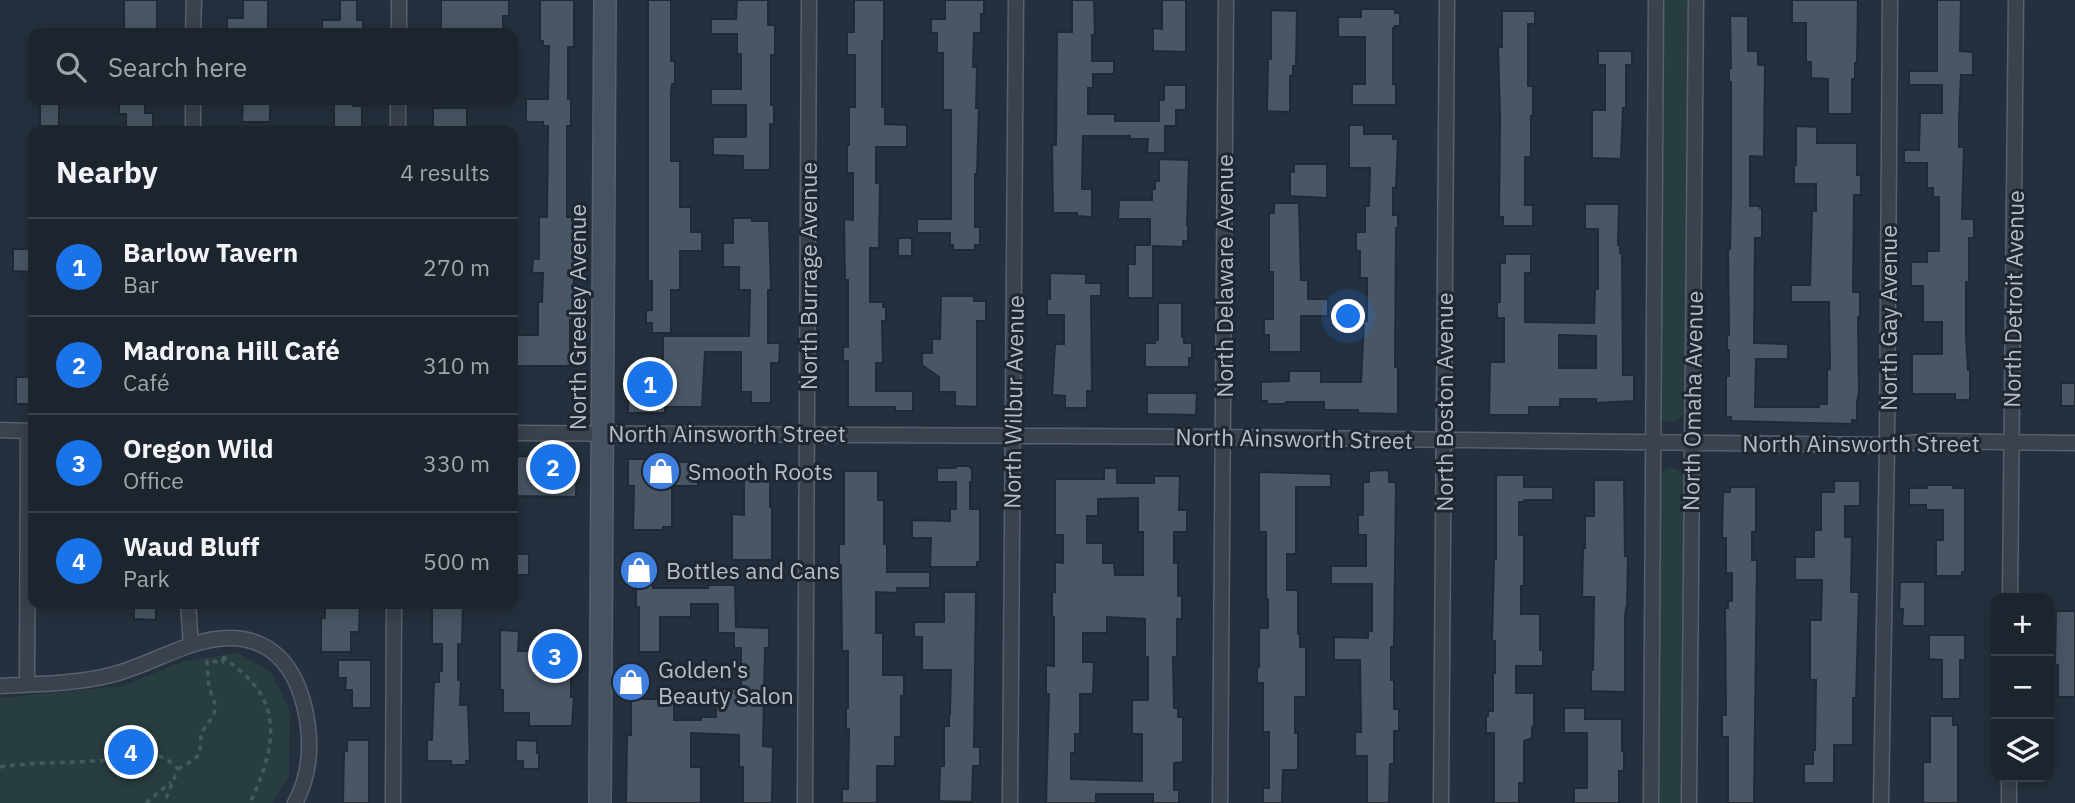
<!DOCTYPE html>
<meta charset="utf-8">
<style>
body{margin:0;font-family:"IBM Plex Sans",sans-serif;background:#29303a;color:#f1f3f6}
.controls{position:absolute;right:21px;bottom:21px;display:grid;overflow:hidden;border-radius:14px;box-shadow:0 4px 18px #0003}
.controls button{width:63px;height:63px;display:grid;place-items:center;padding:0;border:0;border-bottom:2px solid #3a414a;background:#1c242e;color:#f1f3f6;font:35px sans-serif}
.you{position:absolute;left:1349px;top:317px;width:24px;height:24px;margin:-18px;border:5px solid #fff;border-radius:50%;background:#1a73e8;box-shadow:0 0 0 10px #1a73e833}
.badge{display:grid;place-items:center;width:46px;height:46px;border-radius:50%;background:#1a73e8;color:#fff;font-size:23px;font-weight:700}
.pin{position:absolute;translate:-50% -50%;border:4px solid #fff;box-shadow:0 2px 7px #0006}
.list{margin:0;padding:0;list-style:none}
h2{display:flex;justify-content:space-between;align-items:center;height:91px;margin:0;padding:0 28px;font-size:30px}
h2 small{font-size:23px;font-weight:400;color:#a0a4aa}
.list li{display:grid;grid-template-columns:46px 1fr auto;gap:21px;align-items:center;box-sizing:border-box;height:98px;padding:0 28px;border-top:2px solid #3a414a}
.list b{display:block;font-size:26px;white-space:nowrap}
.list p{margin:0;font-size:23px;white-space:nowrap;color:#a0a4aa}
.list em{font-size:23px;font-style:normal;color:#a0a4aa}
.icon{flex:none;width:38px;height:38px;fill:none;stroke:currentColor;stroke-width:2;stroke-linecap:round;stroke-linejoin:round}
.map{position:relative;flex:none;width:2075px;height:803px;overflow:hidden}
.search{position:absolute;background:#1c242e;box-shadow:0 4px 18px #0003;left:28px;top:28px;width:490px;height:77px;display:flex;align-items:center;gap:18px;box-sizing:border-box;padding:0 24px;border-radius:14px;color:#a0a4aa;font-size:26px}
.panel{position:absolute;background:#1c242e;box-shadow:0 4px 18px #0003;left:28px;top:126px;width:490px;height:483px;border-radius:14px}
.map>svg:first-child{display:block}
</style>
<div class="map">
<svg width="2075" height="803" viewBox="0 0 2075 803">
<rect width="100%" height="100%" fill="#25303e"/>
<path fill="#273d3f" d="M1663,0H1688L1684,412L1680,419L1671,422L1663,420L1659,412Z
M1668,468C1676,468 1680,470 1684,478L1682,803H1658L1660,478L1663,472Z
M238,653L271,672L290,711L289,777L272,803H0V698L122,686L184,661Z"/>
<path fill="#495664" stroke="#202935" stroke-width="2" fill-rule="evenodd" d="M124,0H157V33H124Z
M243,0H268V31H261V33H227V18H243Z
M340,0H357V20H363V33H322V20H340Z
M441,0H509V16H503V33H441Z
M540,0H574V47H568V99H571V126H567V217H574L573,260H575L572,320H570V366H513V335H538V302H542L543,273H532L533,259H539V217H547L548,126H543V122H526V99H548L549,46H543V41H540Z
M648,0H671V61H675V84H672L671,93V161H680V207H691V232H702V251H680V290H671V333H652V323H646V310H652V281H648Z
M737,0H768V25H775V55H771V105H774V124H770V170H743V156L713,155V137H746V105H711V89H741V54H737V34H711V19H736Z
M854,0H884V41H882V107H885V124L907,125V147H876V183H880L879,248H870V302H883V307H886V321H882L883,363H876V391H913V411H895V407H848V361H843V347H848V280H845L844,219L853,220V173H847V145H849V107H855V55H847V32H854Z
M945,0H984V14H981V33H974L973,67H977L976,108H979L977,174H975V227H980V245H975V250H953V245H950V233H917V219H951V110H943V53H937V33H931V19H945Z
M1072,0H1094L1095,35H1092V61H1114V74H1093V88H1088V114H1115V121H1159V100H1164V85H1186V110H1176V126H1165V153H1147L1148,139H1130V136H1083L1082,189H1092V217L1077,216V213H1053L1052,145H1056L1057,32H1072Z
M1162,0H1186V52L1153,51V28L1162,29Z
M1792,0H1858L1857,63H1855V79H1852V114H1828V79L1811,78V62H1806V23H1792Z
M1937,0H1961L1960,51L1973,52V75H1961L1959,120V147H1964L1962,219H1974V238H1969V282H1966V336L1968,370H1970V400H1955V394H1912V354H1942V322H1923V286H1911V262H1927V251H1939V197H1933V188H1927V163H1904V150H1919L1920,113H1942V85H1909V71H1937Z
M1361,9H1395V13H1400V26H1395V28H1393V84H1396V105H1352V84H1365V37H1338V17H1361Z
M1273,10L1297,11L1296,66H1293V76H1290V112L1267,111L1268,59H1271V12Z
M1502,11H1535V24H1528V86H1533V116H1531V157H1525V205H1533V226H1503V217H1499L1500,116L1498,47H1502Z
M1730,16H1748V51H1758V65H1765L1764,157L1750,156V206H1760V208H1762V238H1755L1754,343L1788,344V359H1756L1755,407H1819V404H1827V370L1830,369L1829,302H1791V285H1810L1812,211H1816V184H1794V165H1796V126L1817,127V143H1857V175H1861V195H1854L1853,292H1860V317H1858L1859,393L1857,402V420H1852V424L1731,421V417H1726V376H1729V350H1727V335H1729L1728,249H1730L1731,192V82H1729V68H1731Z
M1598,51H1632V65H1626V108H1623L1621,159L1592,158V110H1605V65H1598Z
M43,100H59V126H40V101H43Z
M119,100H145V113H153V131H126V114H119Z
M243,100H270V122H242Z
M334,100H353V106H362V129H334Z
M433,108H467V131H433Z
M1349,125H1364V134H1393V139H1398L1396,188H1393V215H1398V228H1396L1395,367H1398V414L1358,413V410H1324V402H1286V404H1267V401H1261V382L1289,381V371H1321V382H1361L1364,321H1367V278H1360V251H1356V232H1365V206H1369L1370,168H1349Z
M1159,159L1189,160L1187,225H1188V241H1183V247L1153,246V298H1128V264H1135V245H1150V219H1118L1119,200H1152V189H1155V181H1159Z
M1294,164H1327V198L1290,196V172H1294Z
M1274,203H1299L1301,280H1308V299H1328V316H1301V352H1269V335H1264V319H1273V272H1269V213H1274Z
M1585,204H1619L1618,245H1620V253H1622L1623,375H1634V401L1596,403V399H1560V407H1529V415H1489L1490,362H1504V318H1497V302H1500V263H1505V254H1531V273H1525V322L1594,323L1595,289H1598V229H1585ZM1559,335L1596,336V368H1559Z
M733,218H752V221H769L771,290H768V343H780L779,363H771V403H751V392H741V352H705L702,407H665V413H628V374H663V336H749L750,290H739V267H723V243H733Z
M898,238H912V256H898Z
M13,249H33V272L13,271Z
M1050,273L1086,274V283H1101V296H1091L1092,391H1087V408H1065V396L1052,395L1055,344H1064V315H1047V299H1050Z
M941,296H974V301H986V321H977V407L955,406V392H939V377L922,365V353H932V339H940Z
M1158,303H1182V337H1184V343H1192V358H1189V367H1145V343H1155V340H1158Z
M16,377H33V404H16Z
M2061,383H2075V406H2061Z
M1147,393H1197L1196,415L1147,414Z
M513,456L577,457L576,497L513,496Z
M628,459H651V462H691V466L767,468V476H770V507H772V560H732V514L744,515V482H698V486H672V527H663V530H633L634,486H628Z
M956,466H970V468H972V482H970V509H980V562H977V567H930L931,538H912V520L950,521V509H956V482H937V468H956Z
M1104,468H1117V483H1154V476H1180L1179,510H1187V532H1174V563H1178V596H1182V619H1177V657H1173L1174,708H1178V717H1183V762L1174,763V790H1179V803H1153V794H1096V803H1046L1049,694H1046V665L1054,666V617H1052V592H1055V562L1063,563V535H1055V479H1104ZM1138,498V532H1143V575H1115L1114,563H1103V543H1087V516H1098V499ZM1107,617L1145,619V657H1148V700H1132V734H1142V781L1071,779V753H1075V734H1080V694H1093L1094,662H1083V633H1107Z
M1385,470L1389,471V482H1396L1394,647H1391V680H1394V709H1399V731H1394V764H1390L1389,803H1367V756H1355V732H1361L1360,660H1334V637L1368,638V631H1372V584H1331V566H1366V535H1358V515H1363V482H1369V471Z
M844,471H878V500H884V544H887V572H930V588H897V593L876,592V633H883V675H904V696H901V737H895V766H877V803H842V789H848L849,729H846V708H848V651H842L841,565H839V544H844Z
M1259,472L1331,474V487H1296V554H1287V590H1298V634H1300V647H1306V697H1295V733H1298V770H1283L1282,803H1263V788H1269V732H1263V683H1257V667H1259V628H1268V599H1266V532H1259Z
M1496,475H1524V487H1553V500H1524V502H1519V535H1524V586H1521V614H1540V650H1543V666H1516V693H1534V728L1532,727V738L1524,741V783H1519V803H1494V733H1486V716H1488V711H1493V673H1495V641H1492L1494,559H1496Z
M1594,480H1624L1625,556H1628L1627,608H1626L1625,619V692L1591,691V670H1593L1594,597H1582L1583,548H1585V516H1594Z
M1834,481H1860V506H1845V537H1852L1851,592H1859L1856,698H1853V745H1834V783H1804V764H1813V750H1815L1816,680H1810V620H1821L1822,580H1795V557H1814V530H1821V492H1834Z
M1927,485H1953V488H1965V572H1962V576H1936V540H1943V510H1926V505H1909V488H1927Z
M1730,487H1756V532H1752V560H1757L1754,803H1728V737H1722V715H1726L1725,608H1728V601H1732V573H1726V538H1722L1723,492H1730Z
M513,554H529V575H513Z
M624,559H647V565H654L653,588H708V585H735L736,627L769,628V648H765L763,746L773,747L772,803H743V767H739V735L691,733V767H701V803H626L627,735H631V699H674V720H701V717H716V689H741V648H734V633H718V604H691V617H660V652H639V607H636V575H624Z
M1900,582H1925V626H1902L1903,609H1899Z
M944,592H976L974,747H980V766H973L972,802L939,801L940,766H944V726H949V714H950L951,670H922V637H914V622H944Z
M134,604H156V620L134,619Z
M325,604H360L359,632H351V652H321V618H325Z
M432,604H463L462,644H458V680H461L460,705H468L470,761H466V765H451V761H427V740H432L434,682H439V671H442V644H432Z
M2056,611H2075V697H2058V665H2055Z
M500,630L519,631L518,651H571V697H574L572,726H529V713H503V690H500Z
M1929,635H1965V660H1960V699H1942V660L1929,659Z
M338,660H371V708H352V690H345L346,678H338Z
M623,670H640V694H623Z
M1564,708H1585V719H1622V751H1624V771H1619V803H1574V788H1587V733H1564Z
M1930,716H1953V725H1958V803H1923V762H1930Z
M347,740H369V803H343L344,751H347Z
M516,740L537,741V753H539V769H523V761H516Z"/>
<g fill="none" stroke-linecap="round" stroke-linejoin="round">
<g stroke="#57606c" stroke-width="17">
<path id="street" d="M193,33L194,0
M399,33V0
M193,131V100
M398,131V100
M0,430L33,431
M513,433L1223,437L1887,445L1933,441L2075,443
M2010,598L2016,0
M188,604L191,645
M27,684L28,431
M0,686C37,684 75,684 111,675C139,668 164,654 191,645C248,626 289,646 304,705C312,738 312,772 295,803
M393,803L394,604
M805,803L809,0
M1010,803L1016,0
M1220,803L1226,0
M1441,803L1447,0
M1651,803L1656,0
M1689,803L1696,0
M1881,803L1887,445L1890,0
M2009,803V777"/>
</g>
<g stroke="#57606c" stroke-width="24">
<path id="secondary" d="M600,803L605,0"/>
</g>
<path stroke="#455a5c" stroke-width="3.5" stroke-dasharray="5 5" stroke-linecap="butt" d="M223,656C232,664 242,672 251,681C285,718 268,764 250,803
M0,767C38,761 78,764 116,759C126,758 139,752 149,753C160,755 171,761 178,769L164,803
M178,769L195,759L200,752L201,733L214,715L215,704L209,687L207,661L223,662V655
M146,803L171,782"/>
<use href="#street" stroke="#39424e" stroke-width="14"/>
<use href="#secondary" stroke="#475261" stroke-width="21"/>
</g>
<defs>
<g id="shop-disc" transform="scale(2.0125)"><circle r="9.5" fill="#3f7fe0" stroke="#1e2733"/><path d="M-5-2.5h2.3a2.7 3.5 0 0 1 5.4 0H5L5.5 6h-11ZM-1.5-2.5h3a1.5 2.3 0 0 0-3 0Z" fill="#fff"/></g>
</defs>
<g fill-rule="evenodd">
<use href="#shop-disc" x="661" y="471"/>
<use href="#shop-disc" x="639" y="570"/>
<use href="#shop-disc" x="631" y="682"/>
</g>
<g text-anchor="middle" dominant-baseline="central" stroke-width="6" stroke-linejoin="round" paint-order="stroke">
<g font-size="23" fill="#b5bdc9" stroke="#1e2733">
<text transform="translate(808 276) rotate(-90)">North Burrage Avenue</text>
<text transform="translate(1224 276) rotate(-90)">North Delaware Avenue</text>
<text transform="translate(2013 299) rotate(-89)">North Detroit Avenue</text>
<text transform="translate(577 317) rotate(-90)">North Greeley Avenue</text>
<text transform="translate(1888 318) rotate(-90)">North Gay Avenue</text>
<text transform="translate(1692 401) rotate(-89)">North Omaha Avenue</text>
<text transform="translate(1013 402) rotate(-89)">North Wilbur Avenue</text>
<text transform="translate(1444 402) rotate(-90)">North Boston Avenue</text>
<text x="727" y="433">North Ainsworth Street</text>
<text transform="translate(1294 438) rotate(1)">North Ainsworth Street</text>
<text x="1861" y="443">North Ainsworth Street</text>
</g>
<g font-size="23" fill="#b5bdc9" stroke="#1e2733" text-anchor="start">
<text x="688" y="471">Smooth Roots</text>
<text x="666" y="570">Bottles and Cans</text>
<text x="658" y="669">Golden's<tspan x="658" dy="26">Beauty Salon</tspan></text>
</g>
</g>
</svg>
<div class="controls">
<button>+</button>
<button>−</button>
<button><svg class="icon" aria-label="layers" viewBox="0 0 24 24"><path d="M12 4l9 5-9 5-9-5zM3 14l9 5 9-5"/></svg></button>
</div>
<div class="you"></div>
<div class="pin badge" style="left:650px;top:384px">1</div>
<div class="pin badge" style="left:553px;top:467px">2</div>
<div class="pin badge" style="left:555px;top:656px">3</div>
<div class="pin badge" style="left:131px;top:752px">4</div>
<div class="search"><svg class="icon" aria-label="search" viewBox="0 0 24 24"><circle cx="10" cy="10" r="6"/><path d="M15 15l6 6"/></svg>Search here</div>
<section class="panel">
<h2>Nearby<small>4 results</small></h2>
<ul class="list">
<li><span class="badge">1</span><div><b>Barlow Tavern</b><p>Bar</p></div><em>270 m</em></li>
<li><span class="badge">2</span><div><b>Madrona Hill Café</b><p>Café</p></div><em>310 m</em></li>
<li><span class="badge">3</span><div><b>Oregon Wild</b><p>Office</p></div><em>330 m</em></li>
<li><span class="badge">4</span><div><b>Waud Bluff</b><p>Park</p></div><em>500 m</em></li>
</ul>
</section>
</div>
